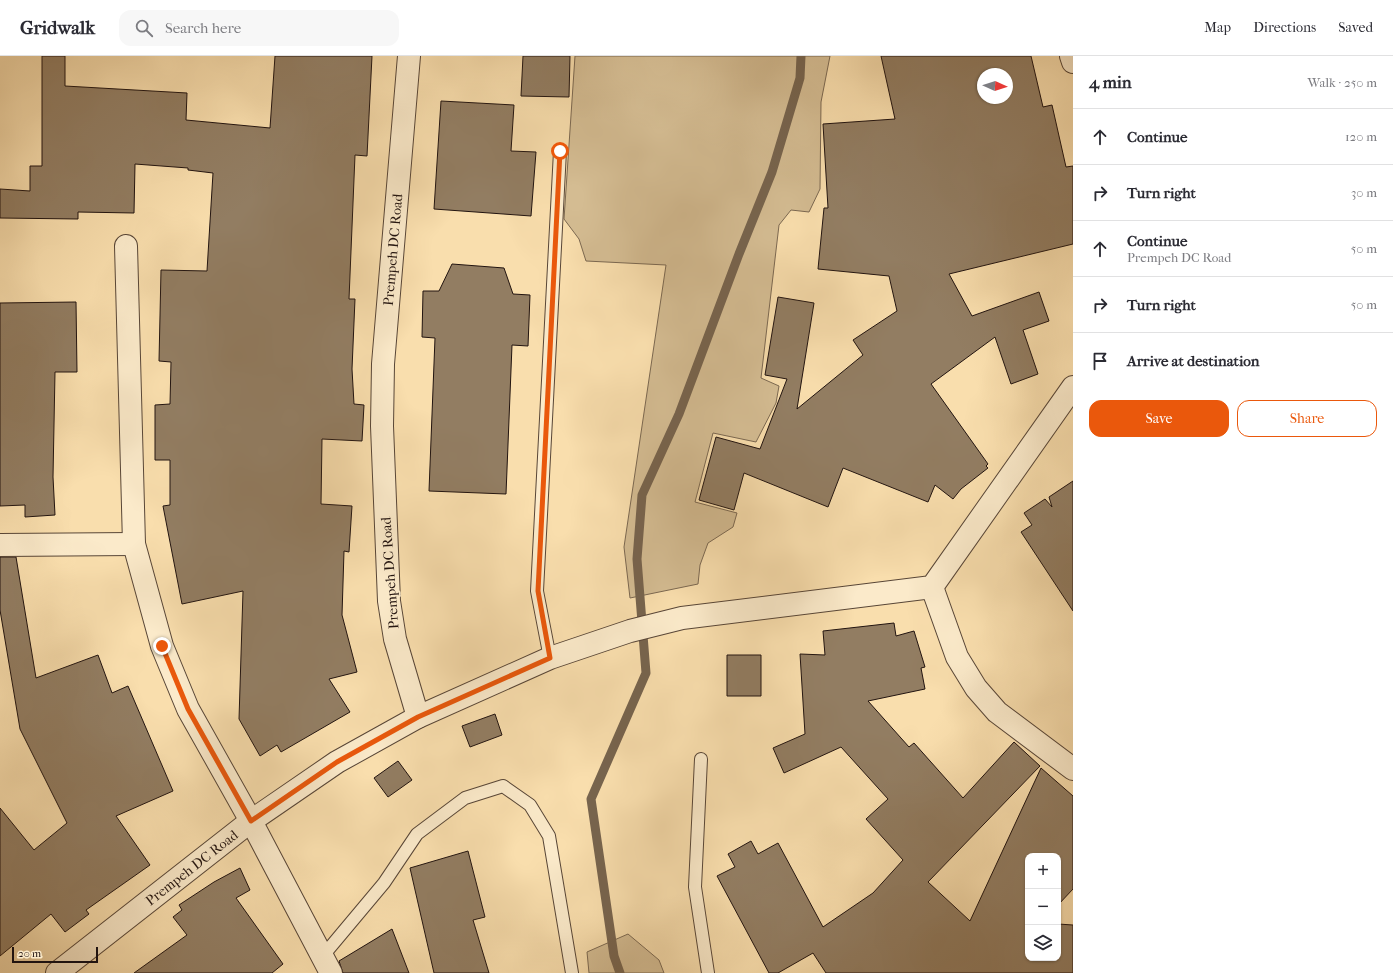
<!DOCTYPE html>
<meta charset="utf-8">
<style>
body{margin:0;font-family:"IM FELL French Canon",serif;background:#f7f7f7;color:#2b2b33}
.controls{position:absolute;right:12px;bottom:12px;display:grid;overflow:hidden;border-radius:8px;box-shadow:0 1px 3px #0004}
.controls button{width:36px;height:36px;display:grid;place-items:center;padding:0;border:0;border-bottom:1px solid #e1e1e2;background:#fff;color:#2b2b33;font:20px sans-serif}
.compass{position:absolute;left:977px;top:12px;width:36px;height:36px;border-radius:50%;background:#fff;box-shadow:0 1px 3px #0004;rotate:93deg}
.scale{position:absolute;left:12px;bottom:10px;width:86px;box-sizing:border-box;padding-left:4px;border:2px solid #221410;border-top:0;font-size:11px;line-height:14px;white-space:nowrap;color:#221410;-webkit-text-stroke:3px #fbeaca;paint-order:stroke}
.stop{position:absolute;width:12px;height:12px;margin:-9px;border:3px solid #ea580c;border-radius:50%;background:#fff}
.stop.end{background:#ea580c;border-color:#fff;box-shadow:0 1px 4px #0008}
.list{margin:0;padding:0;list-style:none}
h2{display:flex;justify-content:space-between;align-items:center;height:52px;margin:0;padding:0 16px;font-size:17px}
h2 small{font-size:13px;font-weight:400;color:#7c7c81}
.list li{display:grid;grid-template-columns:26px 1fr auto;gap:12px;align-items:center;box-sizing:border-box;height:56px;padding:0 16px;border-top:1px solid #e1e1e2}
.list b{display:block;font-size:15px;white-space:nowrap}
.list p{margin:0;font-size:13px;white-space:nowrap;color:#7c7c81}
.list em{font-size:13px;font-style:normal;color:#7c7c81}
.actions{display:flex;gap:8px;padding:12px 16px}
.actions a{flex:1;padding:9px 0;border:1px solid #ea580c;border-radius:12px;text-align:center;font-size:14px;color:#ea580c}
.actions .main{background:#ea580c;color:#fff}
.icon{flex:none;width:22px;height:22px;fill:none;stroke:currentColor;stroke-width:2;stroke-linecap:round;stroke-linejoin:round}
.map{position:relative;flex:none;width:1073px;height:917px;overflow:hidden}
header{display:flex;align-items:center;gap:24px;box-sizing:border-box;height:56px;padding:0 20px;background:#fff;border-bottom:1px solid #e1e1e2}
header strong{font-size:19px}
nav{display:flex;gap:22px;margin-inline-start:auto;font-size:14px}
.search{width:280px;height:36px;background:#f7f7f7;display:flex;align-items:center;gap:10px;box-sizing:border-box;padding:0 14px;border-radius:12px;color:#7c7c81;font-size:15px}
main{display:flex}
aside{flex:1;background:#fff}
.map>svg:first-child{display:block}
</style>
<header>
<strong>Gridwalk</strong>
<div class="search"><svg class="icon" aria-label="search" viewBox="0 0 24 24"><circle cx="10" cy="10" r="6"/><path d="M15 15l6 6"/></svg>Search here</div>
<nav><a>Map</a><a>Directions</a><a>Saved</a></nav>
</header>
<main>
<div class="map">
<svg width="1073" height="917" viewBox="0 0 1073 917">
<rect width="100%" height="100%" fill="#f9dead"/>
<filter id="stains"><feTurbulence type="fractalNoise" baseFrequency=".005" numOctaves="4"/><feColorMatrix values="0 0 0 0 .2 0 0 0 0 .09 0 0 0 0 .02 0 0 0 .5 -.17"/></filter>
<radialGradient id="worn" r=".72"><stop offset=".6" stop-color="#630" stop-opacity="0"/><stop offset="1" stop-color="#630" stop-opacity=".3"/></radialGradient>
<path fill="#d4bc92" stroke="#7b6851" d="M575,0H830L821,46L820,133L809,156L791,154L779,169L761,322L779,330L776,347L756,386L713,377L695,446L737,457L733,471L708,487L700,509L698,528L630,542L624,491L666,209L586,205L579,183L564,163Z
M628,878L659,904L664,917H589L587,896Z"/>
<g fill="none" stroke-linecap="round" stroke-linejoin="round">
<path stroke="#77644e" stroke-width="9" d="M620,917L614,900L591,743L646,617L637,503L642,439L679,358L739,198L772,116L800,22L801,0"/>
</g>
<path fill="#927d62" stroke="#221410" fill-rule="evenodd" d="M42,0H65V30L187,37L186,64L270,72L275,0H372L367,100L355,99L349,243H355L352,313L354,348L364,349L362,385L322,383L321,448L352,450L349,496L344,495L342,559L357,616L329,623L350,656L281,696L277,689L260,700L239,663L243,535L182,548L163,450L170,449V404H155V349L170,348L171,306L159,305L161,214L207,215L213,117L188,114V112L135,108L134,157L78,156V163L0,162V133L30,135V110H42Z
M523,0H570L569,41L521,40Z
M881,0H1031L1043,51L1052,49L1066,111L1073,110V188L949,218L972,260L1039,236L1049,265L1023,274L1038,318L1011,328L995,281L931,328L988,408L986,410L988,412L961,433L953,443L935,429L928,446L843,412L828,451L744,417L734,454L699,444L716,381L760,393L787,323L765,319L778,241L814,247L797,353L863,299L853,284L897,255L889,220L818,213L824,152H828L823,68L895,63ZM983,18H1007V42H983Z
M441,45L514,49L511,95L536,96L531,160L434,153Z
M452,208L504,212L513,238L530,239L528,290L512,289L506,438L429,435L435,282L422,281L423,235H439Z
M76,246L77,316H55L53,421L55,459L25,461V449L0,450V247Z
M1073,425V555L1021,476L1032,469L1024,457L1045,443L1052,451L1049,441Z
M0,501H16L36,622L98,599L112,637L128,630L173,735L116,760L150,809L86,854L89,858L65,876L51,858L0,900V752L34,794L67,767L20,673L0,554Z
M894,567L896,580L914,575L925,611L921,612L925,633L868,645L909,691L914,687L963,742L1014,686L1040,710L928,826L970,865L1041,712L1073,740V833L1058,849V800H1028V902H1058V868L1073,869V917H826L813,897L778,917H769L717,820L735,811L728,798L751,785L758,798L778,787L823,871L873,837L903,804L866,763L888,743L841,691L784,717L773,692L805,678L800,598L825,599L823,575Z
M727,599H761V640H727Z
M495,658L502,679L470,691L462,670Z
M398,705L412,724L388,741L374,722Z
M468,795L485,861L473,864L489,917H434L410,812Z
M240,812L250,834L236,842L283,908L272,917H134L187,879L173,861L182,854L179,849L214,826Z
M392,873L409,917H343L339,905Z"/>
<g fill="none" stroke-linecap="round" stroke-linejoin="round">
<g stroke="#584637" stroke-width="14">
<path id="service" d="M550,602L537,535L560,95
M701,703L695,831L708,917
M322,901L384,827L417,778L465,742L503,730L530,749L549,780L572,917"/>
</g>
<g stroke="#584637" stroke-width="24">
<g id="minor">
<path d="M1071,0L1073,6"/>
<path d="M126,190L134,488L162,590L188,653L251,765L331,917"/>
<path d="M0,489L134,488"/>
<path d="M932,531L957,601L976,632L997,656L1073,713"/>
<path d="M418,661L550,602L630,575L682,562L932,531L1073,331"/>
<path id="s1" d="M57,917L251,765L337,706L418,661L395,583L389,545L382,370L383,308L409,0"/>
</g>
</g>
<use href="#service" stroke="#fbeaca" stroke-width="12"/>
<use href="#minor" stroke="#fbeaca" stroke-width="22"/>
</g>
<g fill="none" stroke-linecap="round" stroke-linejoin="round">
<path stroke="#ea580c" stroke-width="5" d="M162,590L188,653L251,765L337,706L418,661L550,602L538,535L560,95"/>
</g>
<g text-anchor="middle" dominant-baseline="central" stroke-width="3.5" stroke-linejoin="round" paint-order="stroke">
<g font-size="14" fill="#221410" stroke="#fbeaca">
<text stroke="none"><textPath href="#s1" startOffset="915">Prempeh DC Road</textPath></text>
<text transform="translate(390 517) rotate(-94)">Prempeh DC Road</text>
<text stroke="none"><textPath href="#s1" startOffset="171">Prempeh DC Road</textPath></text>
</g>
</g>
<rect width="100%" height="100%" filter="url(#stains)"/>
<rect width="100%" height="100%" fill="url(#worn)"/>
</svg>
<div class="controls">
<button>+</button>
<button>−</button>
<button><svg class="icon" aria-label="layers" viewBox="0 0 24 24"><path d="M12 4l9 5-9 5-9-5zM3 14l9 5 9-5"/></svg></button>
</div>
<svg class="compass" viewBox="-18 -18 36 36"><path d="M0-13l5 13h-10z" fill="#e53935"/><path d="M0 13l5-13h-10z" fill="#7c7c81"/></svg>
<div class="scale">20 m</div>
<div class="stop" style="left:560px;top:95px"></div>
<div class="stop end" style="left:162px;top:590px"></div>
</div>
<aside>
<h2>4 min<small>Walk · 250 m</small></h2>
<ul class="list">
<li><svg class="icon" aria-label="ahead" viewBox="0 0 24 24"><path d="M12 20V5M6 11l6-6 6 6"/></svg><div><b>Continue</b></div><em>120 m</em></li>
<li><svg class="icon" aria-label="right" viewBox="0 0 24 24"><path d="M7 20v-9h11M14 6l5 5-5 5"/></svg><div><b>Turn right</b></div><em>30 m</em></li>
<li><svg class="icon" aria-label="ahead" viewBox="0 0 24 24"><path d="M12 20V5M6 11l6-6 6 6"/></svg><div><b>Continue</b><p>Prempeh DC Road</p></div><em>50 m</em></li>
<li><svg class="icon" aria-label="right" viewBox="0 0 24 24"><path d="M7 20v-9h11M14 6l5 5-5 5"/></svg><div><b>Turn right</b></div><em>50 m</em></li>
<li><svg class="icon" aria-label="arrive" viewBox="0 0 24 24"><path d="M6 21V4h12l-3 4 3 4H6"/></svg><div><b>Arrive at destination</b></div></li>
</ul>
<div class="actions"><a class="main">Save</a><a>Share</a></div>
</aside>
</main>
